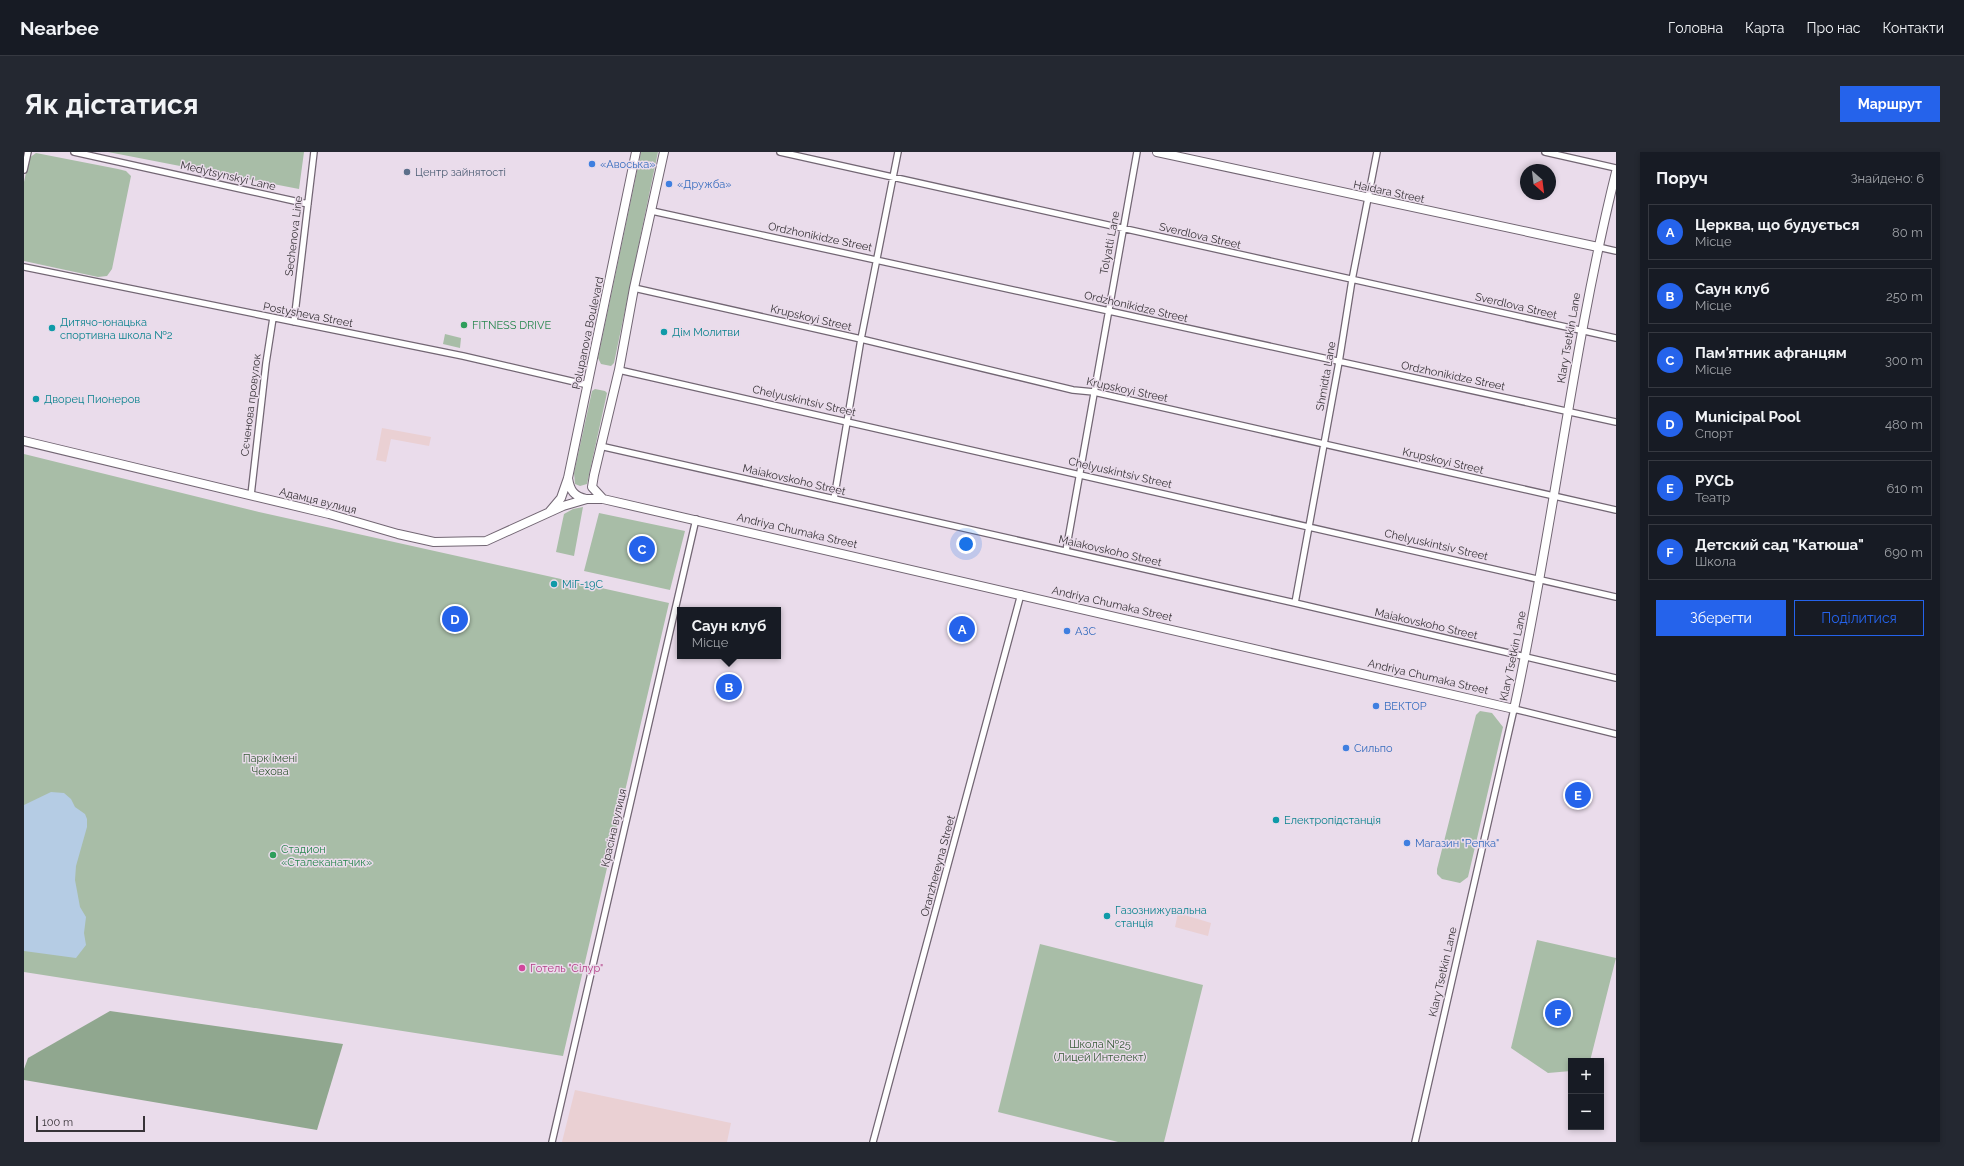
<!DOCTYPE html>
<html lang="uk">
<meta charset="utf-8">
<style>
body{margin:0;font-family:Raleway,sans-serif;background:#242831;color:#f1f3f6}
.controls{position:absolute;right:12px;bottom:12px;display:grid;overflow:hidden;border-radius:0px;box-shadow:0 2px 6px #0003}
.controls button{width:36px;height:36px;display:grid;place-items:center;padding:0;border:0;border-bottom:1px solid #363941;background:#171b24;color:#f1f3f6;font:20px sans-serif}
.compass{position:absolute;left:1496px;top:12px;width:36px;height:36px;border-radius:50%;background:#171b24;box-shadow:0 2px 6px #0003;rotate:152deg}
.scale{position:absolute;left:12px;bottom:10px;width:109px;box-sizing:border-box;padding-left:4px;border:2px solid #373237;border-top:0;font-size:11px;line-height:14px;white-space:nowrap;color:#373237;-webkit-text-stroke:3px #eadceb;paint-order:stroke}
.you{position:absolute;left:942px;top:392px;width:14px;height:14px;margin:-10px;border:3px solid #fff;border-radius:50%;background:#1a73e8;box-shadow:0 0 0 6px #1a73e833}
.badge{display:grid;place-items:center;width:26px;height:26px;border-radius:50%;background:#2563eb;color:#fff;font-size:13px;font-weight:700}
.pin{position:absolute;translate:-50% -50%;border:2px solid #fff;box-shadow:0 1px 4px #0006}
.popup{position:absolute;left:653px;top:455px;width:104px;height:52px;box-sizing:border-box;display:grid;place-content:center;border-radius:0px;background:#171b24;filter:drop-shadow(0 1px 3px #0005);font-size:13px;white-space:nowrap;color:#9ea1a6}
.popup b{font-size:15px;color:#f1f3f6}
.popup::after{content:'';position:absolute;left:50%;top:100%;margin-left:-8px;border:8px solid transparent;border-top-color:#171b24}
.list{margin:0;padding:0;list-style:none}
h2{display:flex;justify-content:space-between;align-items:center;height:52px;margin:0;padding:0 16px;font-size:17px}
h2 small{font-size:13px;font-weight:400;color:#9ea1a6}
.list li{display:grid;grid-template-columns:26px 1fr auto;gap:12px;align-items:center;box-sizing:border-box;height:56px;margin:0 8px 8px;padding:0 8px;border:1px solid #363941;border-radius:0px}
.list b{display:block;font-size:15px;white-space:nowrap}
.list p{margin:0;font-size:13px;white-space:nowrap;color:#9ea1a6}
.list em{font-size:13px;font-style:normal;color:#9ea1a6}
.actions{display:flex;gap:8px;padding:12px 16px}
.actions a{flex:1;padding:9px 0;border:1px solid #2563eb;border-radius:0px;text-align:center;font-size:14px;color:#2563eb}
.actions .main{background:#2563eb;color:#fff}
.map{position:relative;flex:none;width:1592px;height:990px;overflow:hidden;border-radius:0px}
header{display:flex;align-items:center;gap:24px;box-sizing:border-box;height:56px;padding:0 20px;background:#171b24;border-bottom:1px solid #363941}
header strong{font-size:19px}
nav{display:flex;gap:22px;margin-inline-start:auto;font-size:14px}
.intro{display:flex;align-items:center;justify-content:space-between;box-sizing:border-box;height:96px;padding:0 24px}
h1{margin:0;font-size:28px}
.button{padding:10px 18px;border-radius:0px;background:#2563eb;color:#fff;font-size:14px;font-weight:700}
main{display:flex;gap:24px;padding:0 24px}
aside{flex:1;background:#171b24;border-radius:0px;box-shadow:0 2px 6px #0003}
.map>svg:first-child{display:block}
</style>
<header>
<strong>Nearbee</strong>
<nav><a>Головна</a><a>Карта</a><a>Про нас</a><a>Контакти</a></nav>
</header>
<div class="intro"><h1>Як дістатися</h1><a class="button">Маршрут</a></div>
<main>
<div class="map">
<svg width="1592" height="990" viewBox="0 0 1592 990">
<rect width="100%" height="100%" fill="#eadceb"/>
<path fill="#ead0d3" d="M358,276L407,285L405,294L367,287L362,310L352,308Z
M1154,761L1187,771L1184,784L1151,775Z
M551,938L707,971L703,990H538Z"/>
<path fill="#a8bda7" d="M84,0H280L275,37Z
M617,0H634L590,211L587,214L577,212L574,206Z
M12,1L94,17L102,19L107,24L88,117L83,124L74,125L0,109V30L5,6Z
M421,182L437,186L436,196L419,192Z
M571,237L581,239L583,241L563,332L556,334L551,332L550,321L568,239Z
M0,302L235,360L645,451L539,904L0,820Z
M559,355L550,404L532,400L540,362L549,357Z
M575,361L661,379L646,438L560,419Z
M1456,559L1468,561L1479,575L1444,725L1436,731L1418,727L1413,722V717L1452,563Z
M1513,788L1592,806L1566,909H1547V919L1524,921L1487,896Z
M1016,792L1179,833L1140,990H1094L974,960Z"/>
<path fill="#90a78f" d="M86,859L319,892L293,978L0,928V917L4,906Z"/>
<path fill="#b5cce4" d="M27,640L40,641L47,647L51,655L61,662L63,667V675L52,714L51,728L56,755L62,765L60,781L62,793L52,806L0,799V653Z"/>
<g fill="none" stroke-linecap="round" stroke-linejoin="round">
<g stroke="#726673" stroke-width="8">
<path id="street" d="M50,0L284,52
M756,0L1592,186
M1521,0L1592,16
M0,18L4,0
M628,59L1592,270
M1574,95L1592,99
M0,115L439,204L564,233
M610,136L837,187L1049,238L1070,240L1592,358
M270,170L290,0
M595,218L1592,445
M576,294L1271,451L1592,526
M227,343L242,211L249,166
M810,347L837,187L874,0
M1042,399L1113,0
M1271,451L1315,210L1328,128L1353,0
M528,990L672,367
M849,990L997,442
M1391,990L1490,557L1592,582"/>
</g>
<g stroke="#726673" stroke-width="10">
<path id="secondary" d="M1133,0L1574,95
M0,289L305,362L374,382L410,390L462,389L539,354L563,347H579L1490,557C1529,379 1548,197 1592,20
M544,326C546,339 550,344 562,347
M579,347L568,335L570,323L595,218L610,136L640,0
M526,359L537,346L544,326L612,0"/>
</g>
<use href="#street" stroke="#fff" stroke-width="5.5"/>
<use href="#secondary" stroke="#fff" stroke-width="8"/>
</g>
<g fill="#3f7fe0" stroke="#eadceb" stroke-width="1.5">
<circle cx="568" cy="12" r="4"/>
<circle cx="645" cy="32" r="4"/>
<circle cx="1043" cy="479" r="4"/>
<circle cx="1352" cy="554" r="4"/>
<circle cx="1322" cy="596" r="4"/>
<circle cx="1383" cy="691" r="4"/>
</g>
<circle fill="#5c6f8a" stroke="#eadceb" stroke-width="1.5" cx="383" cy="20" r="4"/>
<g fill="#2e9e5b" stroke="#eadceb" stroke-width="1.5">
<circle cx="440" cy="173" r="4"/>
<circle cx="249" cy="703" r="4"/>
</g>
<g fill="#0f9aa8" stroke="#eadceb" stroke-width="1.5">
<circle cx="28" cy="176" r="4"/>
<circle cx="640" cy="180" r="4"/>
<circle cx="12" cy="247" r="4"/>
<circle cx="530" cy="432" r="4"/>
<circle cx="1252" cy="668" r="4"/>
<circle cx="1083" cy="764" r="4"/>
</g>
<circle fill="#d1479c" stroke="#eadceb" stroke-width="1.5" cx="498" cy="816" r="4"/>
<g text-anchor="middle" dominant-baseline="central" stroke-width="3" stroke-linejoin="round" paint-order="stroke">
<g font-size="11" fill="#366cbe" stroke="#eadceb" text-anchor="start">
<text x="576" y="12">«Авоська»</text>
<text x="653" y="32">«Дружба»</text>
<text x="1051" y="479">АЗС</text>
<text x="1360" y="554">ВЕКТОР</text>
<text x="1330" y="596">Сильпо</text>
<text x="1391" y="691">Магазин "Репка"</text>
</g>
<g font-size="11" fill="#4e5e75" stroke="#eadceb" text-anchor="start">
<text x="391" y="20">Центр зайнятості</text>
</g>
<g font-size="11" fill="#373237" stroke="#eadceb">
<text transform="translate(204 24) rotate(13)">Medytsynskyi Lane</text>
<text transform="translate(1365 40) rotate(12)">Haidara Street</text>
<text transform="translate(270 84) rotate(-83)">Sechenova Line</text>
<text transform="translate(1176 84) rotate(13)">Sverdlova Street</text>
<text transform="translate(796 85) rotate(12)">Ordzhonikidze Street</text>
<text transform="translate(1086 91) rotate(-79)">Tolyatti Lane</text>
<text transform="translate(1492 154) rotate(13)">Sverdlova Street</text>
<text transform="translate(1112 155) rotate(13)">Ordzhonikidze Street</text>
<text transform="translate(284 163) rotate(11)">Postysheva Street</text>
<text transform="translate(787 166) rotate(13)">Krupskoyi Street</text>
<text transform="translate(564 181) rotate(-78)">Polupanova Boulevard</text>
<text transform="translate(1545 186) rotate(-80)">Klary Tsetkin Lane</text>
<text transform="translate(1302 224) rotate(-80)">Shmidta Lane</text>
<text transform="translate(1429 224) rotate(12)">Ordzhonikidze Street</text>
<text transform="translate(1103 238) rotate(12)">Krupskoyi Street</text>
<text transform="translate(780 249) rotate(13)">Chelyuskintsiv Street</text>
<text transform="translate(227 253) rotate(-83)">Сєченова провулок</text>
<text transform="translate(1419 309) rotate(13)">Krupskoyi Street</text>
<text transform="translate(1096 321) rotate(13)">Chelyuskintsiv Street</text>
<text transform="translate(770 328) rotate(13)">Maiakovskoho Street</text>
<text transform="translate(294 349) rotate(14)">Адамця вулиця</text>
<text transform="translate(773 379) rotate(13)">Andriya Chumaka Street</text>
<text transform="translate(1412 393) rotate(13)">Chelyuskintsiv Street</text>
<text transform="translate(1086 399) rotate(13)">Maiakovskoho Street</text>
<text transform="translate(1088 452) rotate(13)">Andriya Chumaka Street</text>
<text transform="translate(1402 472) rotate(13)">Maiakovskoho Street</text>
<text transform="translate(1489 504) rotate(-78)">Klary Tsetkin Lane</text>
<text transform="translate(1404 525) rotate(13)">Andriya Chumaka Street</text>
<text transform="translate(590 676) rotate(-77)">Красіна вулиця</text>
<text transform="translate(914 714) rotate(-75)">Oranzhereyna Street</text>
<text transform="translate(1419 820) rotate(-77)">Klary Tsetkin Lane</text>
</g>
<g font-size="11" fill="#0d838f" stroke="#eadceb" text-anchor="start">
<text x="36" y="170">Дитячо-юнацька<tspan x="36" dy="13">спортивна школа №2</tspan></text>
<text x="648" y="180">Дім Молитви</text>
<text x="20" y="247">Дворец Пионеров</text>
<text x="538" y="432">МіГ-19С</text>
<text x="1260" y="668">Електропідстанція</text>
<text x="1091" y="758">Газознижувальна<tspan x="1091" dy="13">станція</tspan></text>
</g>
<g font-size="11" fill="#27864d" stroke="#eadceb" text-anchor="start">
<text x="448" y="173">FITNESS DRIVE</text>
<text x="257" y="697">Стадион<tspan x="257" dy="13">«Сталеканатчик»</tspan></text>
</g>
<g font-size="11" fill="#345935" stroke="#eadceb">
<text x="246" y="606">Парк імені<tspan x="246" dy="13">Чехова</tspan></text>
<text x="1076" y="892">Школа №25<tspan x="1076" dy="13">(Лицей Интелект)</tspan></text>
</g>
<g font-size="11" fill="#b23c85" stroke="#eadceb" text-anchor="start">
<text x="506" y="816">Готель "Сілур"</text>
</g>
</g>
</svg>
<div class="controls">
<button>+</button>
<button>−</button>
</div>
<svg class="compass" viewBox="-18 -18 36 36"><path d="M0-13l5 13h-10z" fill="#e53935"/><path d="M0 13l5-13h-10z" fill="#9ea1a6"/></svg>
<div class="scale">100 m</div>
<div class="you"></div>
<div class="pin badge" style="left:938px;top:477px">A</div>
<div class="pin badge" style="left:705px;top:535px">B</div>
<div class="popup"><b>Саун клуб</b>Місце</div>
<div class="pin badge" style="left:618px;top:397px">C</div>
<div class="pin badge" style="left:431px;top:467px">D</div>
<div class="pin badge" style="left:1554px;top:643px">E</div>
<div class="pin badge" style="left:1534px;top:861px">F</div>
</div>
<aside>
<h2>Поруч<small>Знайдено: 6</small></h2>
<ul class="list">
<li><span class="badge">A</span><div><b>Церква, що будується</b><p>Місце</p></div><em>80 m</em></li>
<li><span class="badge">B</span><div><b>Саун клуб</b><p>Місце</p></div><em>250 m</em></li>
<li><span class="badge">C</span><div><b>Пам'ятник афганцям</b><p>Місце</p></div><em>300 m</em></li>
<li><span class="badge">D</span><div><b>Municipal Pool</b><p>Спорт</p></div><em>480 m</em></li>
<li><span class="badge">E</span><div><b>РУСЬ</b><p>Театр</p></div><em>610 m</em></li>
<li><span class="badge">F</span><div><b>Детский сад &quot;Катюша&quot;</b><p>Школа</p></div><em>690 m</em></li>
</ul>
<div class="actions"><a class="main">Зберегти</a><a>Поділитися</a></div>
</aside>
</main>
